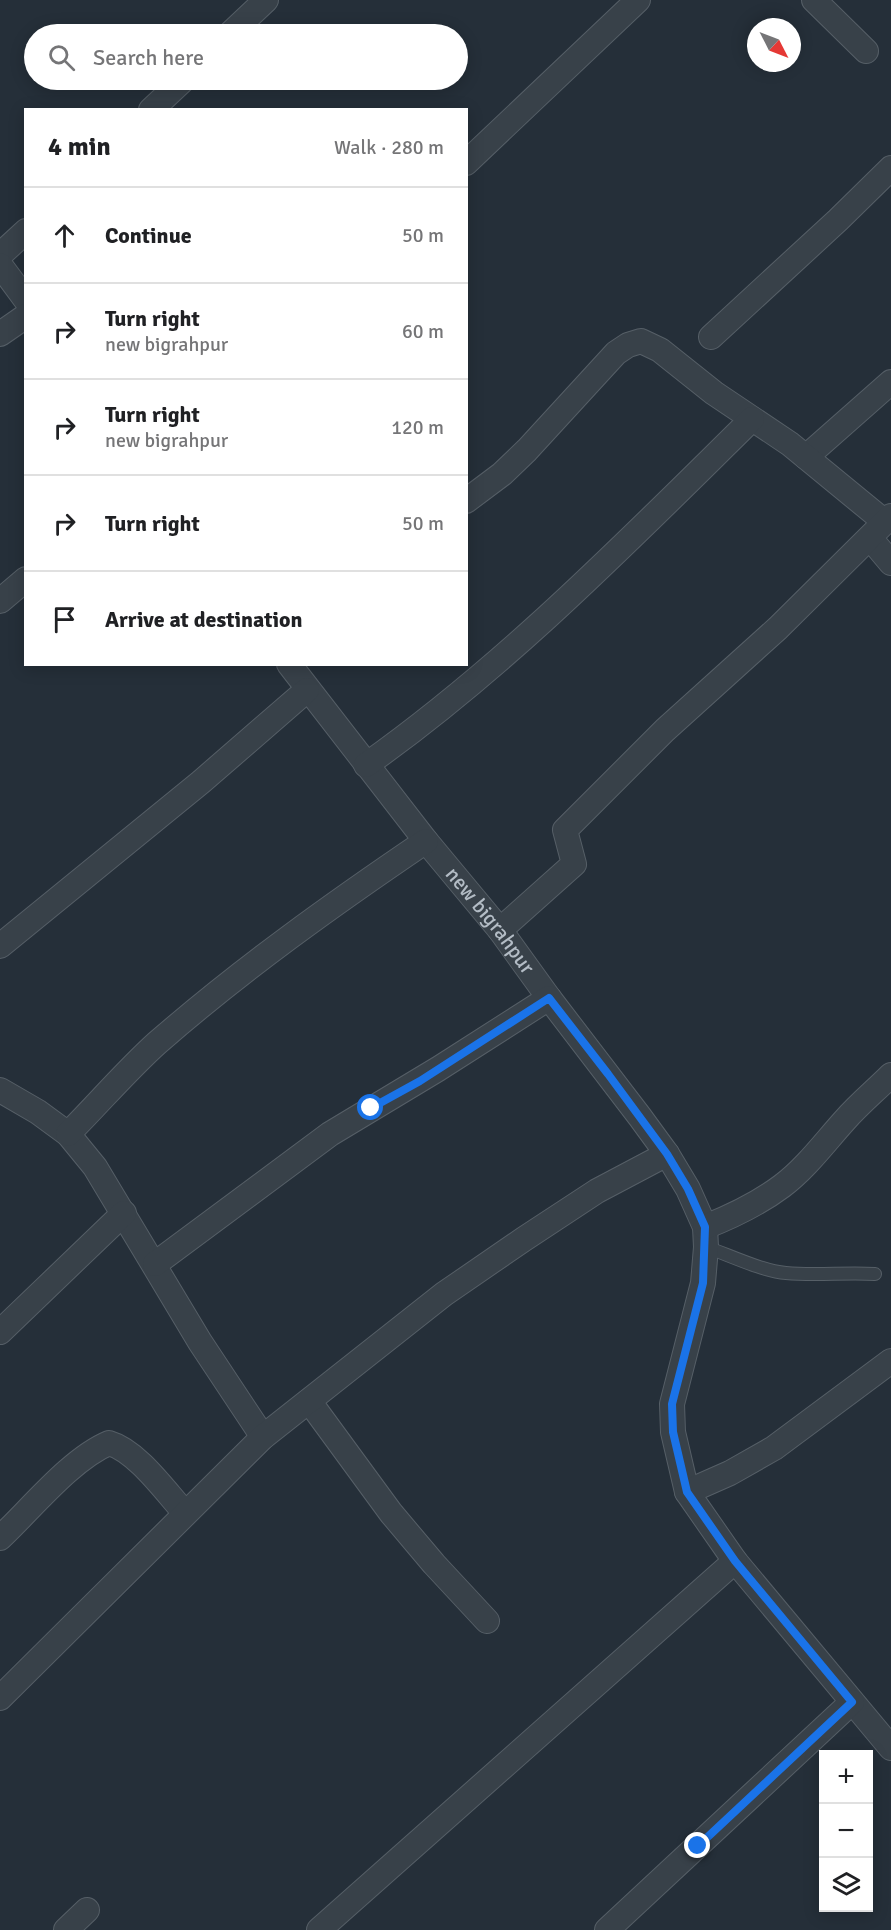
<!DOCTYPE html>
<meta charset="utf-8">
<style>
body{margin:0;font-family:Signika,sans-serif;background:#f6f6f6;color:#202124}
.controls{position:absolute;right:18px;bottom:18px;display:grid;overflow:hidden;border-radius:0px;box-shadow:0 3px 15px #0003}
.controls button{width:54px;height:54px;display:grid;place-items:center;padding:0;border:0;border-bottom:2px solid #e0e0e0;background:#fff;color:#202124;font:30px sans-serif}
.compass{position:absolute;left:747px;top:18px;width:54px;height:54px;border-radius:50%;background:#fff;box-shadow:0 3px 15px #0003;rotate:132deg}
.stop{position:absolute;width:18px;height:18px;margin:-14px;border:4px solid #1a73e8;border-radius:50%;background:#fff}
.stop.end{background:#1a73e8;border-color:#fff;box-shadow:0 2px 6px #0008}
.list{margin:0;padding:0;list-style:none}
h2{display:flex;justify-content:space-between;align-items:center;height:78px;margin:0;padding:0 24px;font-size:26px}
h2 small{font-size:20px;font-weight:400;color:#757577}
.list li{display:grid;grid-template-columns:39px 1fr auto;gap:18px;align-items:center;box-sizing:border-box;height:96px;padding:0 24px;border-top:2px solid #e0e0e0}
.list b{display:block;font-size:22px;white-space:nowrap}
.list p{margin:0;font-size:20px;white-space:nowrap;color:#757577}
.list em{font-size:20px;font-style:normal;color:#757577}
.icon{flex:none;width:33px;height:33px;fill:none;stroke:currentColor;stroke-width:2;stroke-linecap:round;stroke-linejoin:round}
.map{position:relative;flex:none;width:891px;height:1930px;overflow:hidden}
.search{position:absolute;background:#fff;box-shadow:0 3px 15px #0003;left:24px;top:24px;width:444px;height:66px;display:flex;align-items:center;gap:15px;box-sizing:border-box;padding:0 21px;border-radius:33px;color:#757577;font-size:22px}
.panel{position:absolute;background:#fff;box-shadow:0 3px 15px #0003;left:24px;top:108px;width:444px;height:558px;border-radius:0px}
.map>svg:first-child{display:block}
</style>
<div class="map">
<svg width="891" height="1930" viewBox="0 0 891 1930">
<rect width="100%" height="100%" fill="#252f39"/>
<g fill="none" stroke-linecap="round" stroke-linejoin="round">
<g stroke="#565f67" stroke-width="14">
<path id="service" d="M706,1247C729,1255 762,1271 786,1273C816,1276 845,1272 875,1274"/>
</g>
<g stroke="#565f67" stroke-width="26">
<g id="minor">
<path d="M814,0L866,51"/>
<path d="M230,34L266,0"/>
<path d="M151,110L183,80"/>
<path d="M466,163L638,0"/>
<path d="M0,255L26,231"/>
<path d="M0,265L26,300"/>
<path d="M0,334L26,316"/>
<path d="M711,337L838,220L891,168"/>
<path d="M806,457L891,382"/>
<path d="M466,501L502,474L527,450L616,353L628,345L641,341L660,350L714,393L790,444L885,522"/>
<path d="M870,538L891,563"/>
<path d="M0,601L26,579"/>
<path id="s1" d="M289,664L426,841L500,930L549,998L640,1117L667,1154L688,1189L705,1227L706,1247L703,1283L672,1404L673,1432L687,1492L735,1561L891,1748"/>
<path d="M366,765C507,665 629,540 752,419"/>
<path d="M500,930L574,864L565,830L665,730L778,628L891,516"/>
<path d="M0,946L201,782L307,690"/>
<path d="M0,1090L38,1112L68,1134L95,1167L200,1342L263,1437"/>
<path d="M68,1134C98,1104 126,1071 157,1043C242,969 333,904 426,841"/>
<path d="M705,1227C733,1216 758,1204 782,1186C806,1168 825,1142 845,1120C859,1104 876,1090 891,1075"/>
<path d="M155,1264L330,1134L438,1069L549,998"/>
<path d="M0,1332L124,1213"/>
<path d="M309,1401L391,1513L434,1564L487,1621"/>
<path d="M687,1492L730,1473L774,1448L891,1361"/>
<path d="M0,1538C31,1509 71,1459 109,1443C137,1451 165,1491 185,1513"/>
<path d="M0,1698L263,1437L444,1294L524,1239L597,1191L667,1154"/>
<path d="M66,1930L87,1910"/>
<path d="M319,1930L735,1561"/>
<path d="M607,1930L852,1702"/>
</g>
</g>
<use href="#service" stroke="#384149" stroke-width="12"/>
<use href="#minor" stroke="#384149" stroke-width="24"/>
</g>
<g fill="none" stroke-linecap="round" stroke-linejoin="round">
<path stroke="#1a73e8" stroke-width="8" d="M371,1108L420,1081L549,998L608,1074L667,1154L688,1189L705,1227L703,1283L672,1404L673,1432L687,1492L735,1561L852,1702L698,1846"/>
</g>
<g text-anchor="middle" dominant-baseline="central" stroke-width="5" stroke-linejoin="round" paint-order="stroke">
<g font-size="21" fill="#b3bcc5" stroke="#1d262e">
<text stroke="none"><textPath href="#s1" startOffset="326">new bigrahpur</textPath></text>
</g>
</g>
</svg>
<div class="controls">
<button>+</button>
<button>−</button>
<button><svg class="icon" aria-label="layers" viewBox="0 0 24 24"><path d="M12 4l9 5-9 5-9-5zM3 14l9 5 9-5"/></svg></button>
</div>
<svg class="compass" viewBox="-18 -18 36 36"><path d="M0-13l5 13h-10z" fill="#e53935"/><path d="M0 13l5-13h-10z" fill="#757577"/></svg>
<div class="stop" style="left:371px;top:1108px"></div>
<div class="stop end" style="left:698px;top:1846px"></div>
<div class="search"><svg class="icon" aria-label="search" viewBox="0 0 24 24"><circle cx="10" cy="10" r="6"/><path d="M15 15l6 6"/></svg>Search here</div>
<section class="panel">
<h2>4 min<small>Walk · 280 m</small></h2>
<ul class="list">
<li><svg class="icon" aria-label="ahead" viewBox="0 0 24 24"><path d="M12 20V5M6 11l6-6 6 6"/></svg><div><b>Continue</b></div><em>50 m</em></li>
<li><svg class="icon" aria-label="right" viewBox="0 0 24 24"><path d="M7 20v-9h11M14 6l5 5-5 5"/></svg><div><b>Turn right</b><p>new bigrahpur</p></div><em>60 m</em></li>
<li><svg class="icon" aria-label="right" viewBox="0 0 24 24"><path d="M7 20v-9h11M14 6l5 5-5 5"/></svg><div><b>Turn right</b><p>new bigrahpur</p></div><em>120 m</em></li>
<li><svg class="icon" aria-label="right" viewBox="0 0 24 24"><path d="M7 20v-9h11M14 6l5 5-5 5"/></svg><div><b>Turn right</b></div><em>50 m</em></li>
<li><svg class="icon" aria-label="arrive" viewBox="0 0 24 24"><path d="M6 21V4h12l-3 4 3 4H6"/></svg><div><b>Arrive at destination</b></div></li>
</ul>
</section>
</div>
